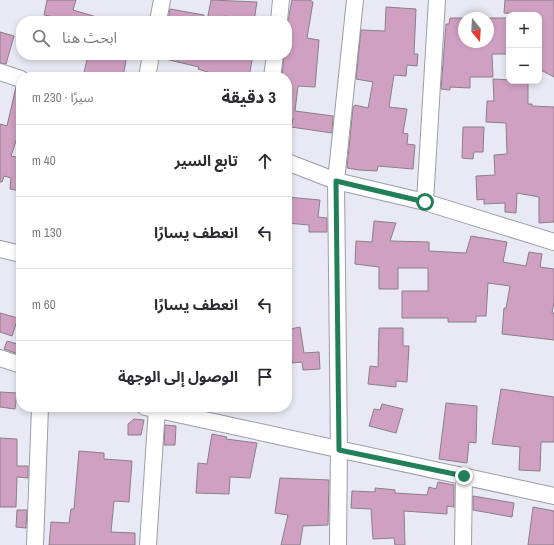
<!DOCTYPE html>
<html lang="ar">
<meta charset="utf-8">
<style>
body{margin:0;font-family:"Archivo Narrow","Noto Sans Arabic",sans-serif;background:#f2f2f3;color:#2b2b33;direction:rtl}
.controls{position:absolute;right:12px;top:12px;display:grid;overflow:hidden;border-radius:8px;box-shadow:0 2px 6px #0003}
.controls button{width:36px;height:36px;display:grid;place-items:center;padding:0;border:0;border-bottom:1px solid #e1e1e2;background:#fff;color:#2b2b33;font:20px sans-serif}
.compass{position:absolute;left:458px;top:12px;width:36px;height:36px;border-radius:50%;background:#fff;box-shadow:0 2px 6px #0003;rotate:162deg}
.stop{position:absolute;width:12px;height:12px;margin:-9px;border:3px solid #218058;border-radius:50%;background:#fff}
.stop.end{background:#218058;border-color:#fff;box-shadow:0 1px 4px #0008}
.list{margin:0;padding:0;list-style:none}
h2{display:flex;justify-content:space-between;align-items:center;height:52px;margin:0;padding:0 16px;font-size:17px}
h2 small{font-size:13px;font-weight:400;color:#7c7c81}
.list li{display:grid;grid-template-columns:26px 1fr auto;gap:12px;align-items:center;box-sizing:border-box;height:72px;padding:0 16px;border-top:1px solid #e1e1e2}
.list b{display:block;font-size:15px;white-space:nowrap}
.list em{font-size:13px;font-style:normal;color:#7c7c81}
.icon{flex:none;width:22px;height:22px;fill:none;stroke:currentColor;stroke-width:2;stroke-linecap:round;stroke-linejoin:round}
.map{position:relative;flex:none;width:554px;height:545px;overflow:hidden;direction:ltr}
.search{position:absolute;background:#fff;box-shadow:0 2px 6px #0003;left:16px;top:16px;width:276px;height:44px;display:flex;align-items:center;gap:10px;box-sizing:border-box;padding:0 14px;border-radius:16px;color:#7c7c81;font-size:15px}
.panel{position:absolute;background:#fff;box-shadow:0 2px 6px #0003;left:16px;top:72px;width:276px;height:340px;border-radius:16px;direction:rtl}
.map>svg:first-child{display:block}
</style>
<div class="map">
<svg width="554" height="545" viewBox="0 0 554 545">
<rect width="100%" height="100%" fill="#e9e9f5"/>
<path fill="#d0a0c2" stroke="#897f86" d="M47,0H76L73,10L100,18V21H58L59,18L44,15Z
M211,0L257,2L254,21L225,16L224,21H207Z
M292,0H310L313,2L307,38L319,40L315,87L298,86L295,111L333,116L332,133L291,127L293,119L287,118V77H282L284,55H287V26Z
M505,0H554V77L539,69V15L504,13Z
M386,7L416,9L414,54H418L417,66L407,65L406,76L394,75L389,107L407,109L403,133L408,134L407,144L415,145L413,169L378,166L377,171L359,170L347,168L353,107L355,105L368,108L373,82L356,79L361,30L385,31Z
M170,9L204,15L203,21H168Z
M450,18H464V42H488V18H509V54H492L493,77H470V88L450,87V90L441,89L446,24H449Z
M0,32L14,36L6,64L0,63Z
M88,55H127L123,77H83Z
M166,55H253L249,77H216L217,75L198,69L199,67L165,59Z
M493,79L528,81V104H532V106L554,107V222L539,223V197L517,193L516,213L505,212V203L484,204V199L477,200L476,176L495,175L494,155L507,154L506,123L486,122L487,101H494Z
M16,87L21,88V126L11,156L21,158V191L10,189L11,178L4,176L2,182H0V124L7,126Z
M463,127H484L483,152H474L473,159L462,158Z
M287,197L320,200L318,217L327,218V232H309V225L287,223Z
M374,221L396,223L390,241L429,242V251L466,253L471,236L507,242L503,262L526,266L529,252L542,254L540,267L554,269V302L552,313H554V340L502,334L504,308H506L510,286L488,283L486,316H476V322H448V318H402V291H428V268H398V289H379V267L355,264L356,241L372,242Z
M0,313L18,318L12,336L0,332Z
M300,327L304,353L319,352L320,369L303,370L302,362L292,363L290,329Z
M379,328H403V346H409L407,382L396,381V387L368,384L370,366L378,367Z
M7,341L21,345V355L4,349Z
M501,389L554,397V442H541L540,471L519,470L520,447L492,444Z
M0,392L17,393L15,409L0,407Z
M446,403L477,406L476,443L469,442L467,463L439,459Z
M382,404L403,409L396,433L369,426L374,409L380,410Z
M134,419L144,420L141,435H128V424Z
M165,425L176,426L175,445H164Z
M212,434L227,437L226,439L257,443L250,478L230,477L229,494L196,493L198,463L207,464Z
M0,438L17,439V466H28V478L17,477L16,507H0Z
M79,451L104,453V459L132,461L129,502L114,501L111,532L135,533V545H49L51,522L69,523L71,509H74Z
M280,478L329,480L328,525L303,526L300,545H281L288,515L275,513Z
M438,482L454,485V507L447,506V514L404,511L405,545H395L394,538L373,539L371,509L351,508L352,491L375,492V488L386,489L395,490V493L427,495L429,487L436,489Z
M473,496L514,503L512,517L473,510Z
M533,507L554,511V545H528Z
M17,510H27L26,528L16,527Z"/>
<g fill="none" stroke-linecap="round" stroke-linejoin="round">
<g stroke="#9c9da7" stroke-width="18">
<path id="minor" d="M158,21L162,0
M279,21L281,0
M0,72L21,79
M147,77L151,55
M272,77L275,55
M287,162L336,181L425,202L554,242
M425,202L437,0
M0,249L21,254
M0,358L21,365
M145,407L554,496
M35,545L40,407
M148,545L157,407
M338,545L339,450L336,181L355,0
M463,545L464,476"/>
</g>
<use href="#minor" stroke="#fff" stroke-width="16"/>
</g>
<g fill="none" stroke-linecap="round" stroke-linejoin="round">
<path stroke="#218058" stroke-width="5" d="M425,202L336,181L339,450L464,476"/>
</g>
</svg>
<div class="controls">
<button>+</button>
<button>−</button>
</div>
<svg class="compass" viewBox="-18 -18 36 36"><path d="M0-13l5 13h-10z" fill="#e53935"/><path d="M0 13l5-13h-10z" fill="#7c7c81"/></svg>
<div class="stop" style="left:425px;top:202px"></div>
<div class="stop end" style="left:464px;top:476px"></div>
<div class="search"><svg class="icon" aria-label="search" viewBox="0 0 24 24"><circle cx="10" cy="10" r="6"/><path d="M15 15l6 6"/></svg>ابحث هنا</div>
<section class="panel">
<h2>3 دقيقة<small>سيرًا · 230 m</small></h2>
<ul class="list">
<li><svg class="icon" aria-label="ahead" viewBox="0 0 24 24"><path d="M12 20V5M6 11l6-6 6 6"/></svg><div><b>تابع السير</b></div><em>40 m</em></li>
<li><svg class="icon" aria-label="left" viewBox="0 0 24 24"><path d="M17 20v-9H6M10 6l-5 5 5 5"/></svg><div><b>انعطف يسارًا</b></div><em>130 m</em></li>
<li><svg class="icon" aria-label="left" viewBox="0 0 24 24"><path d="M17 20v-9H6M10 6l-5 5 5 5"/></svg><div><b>انعطف يسارًا</b></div><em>60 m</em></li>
<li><svg class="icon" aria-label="arrive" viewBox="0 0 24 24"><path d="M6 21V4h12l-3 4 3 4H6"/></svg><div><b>الوصول إلى الوجهة</b></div></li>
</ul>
</section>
</div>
